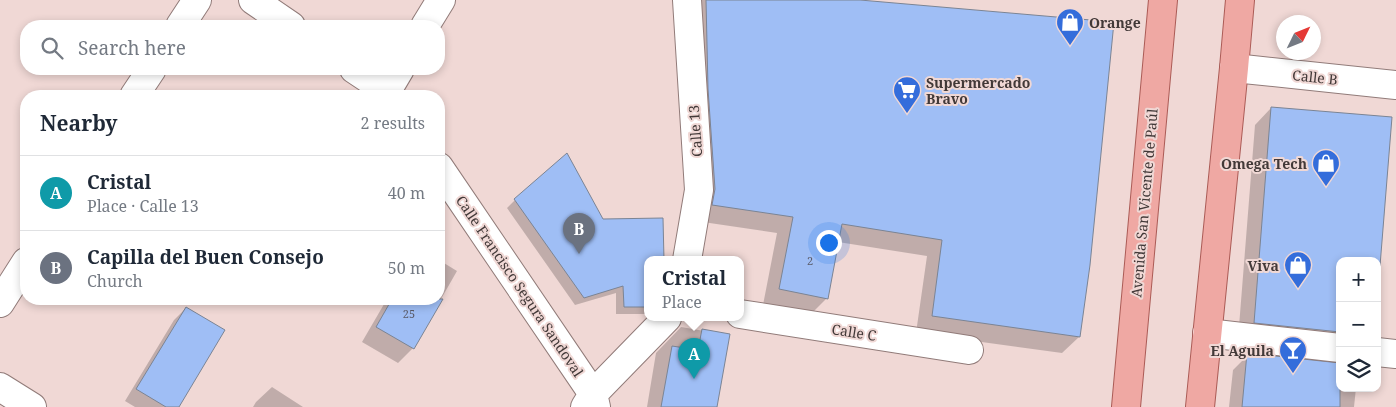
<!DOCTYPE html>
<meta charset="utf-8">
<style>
body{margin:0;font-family:"Noto Serif",serif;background:#f6f6f7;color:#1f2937}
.controls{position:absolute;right:15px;bottom:15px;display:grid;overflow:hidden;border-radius:10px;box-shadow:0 2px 8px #0003}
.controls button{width:45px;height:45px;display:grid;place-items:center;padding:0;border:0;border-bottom:1px solid #e0e1e3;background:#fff;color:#1f2937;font:25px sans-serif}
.compass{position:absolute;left:1276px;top:15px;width:45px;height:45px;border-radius:50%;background:#fff;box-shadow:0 2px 8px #0003;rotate:47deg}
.you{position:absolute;left:828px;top:242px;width:18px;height:18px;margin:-12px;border:4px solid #fff;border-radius:50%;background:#1a73e8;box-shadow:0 0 0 8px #1a73e833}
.badge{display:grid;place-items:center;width:32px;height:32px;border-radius:50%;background:#b45309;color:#fff;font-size:16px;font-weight:700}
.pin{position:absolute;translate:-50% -41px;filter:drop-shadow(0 1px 2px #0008)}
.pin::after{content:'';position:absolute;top:26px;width:18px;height:15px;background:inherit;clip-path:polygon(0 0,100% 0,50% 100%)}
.popup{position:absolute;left:644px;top:256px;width:100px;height:65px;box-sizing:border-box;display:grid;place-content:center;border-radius:10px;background:#fff;filter:drop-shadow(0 1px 4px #0005);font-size:16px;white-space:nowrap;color:#747a83}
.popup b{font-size:19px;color:#1f2937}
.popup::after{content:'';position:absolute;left:50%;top:100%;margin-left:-10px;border:10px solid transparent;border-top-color:#fff}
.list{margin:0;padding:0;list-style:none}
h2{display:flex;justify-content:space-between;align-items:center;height:65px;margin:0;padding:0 20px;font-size:21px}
h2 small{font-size:16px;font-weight:400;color:#747a83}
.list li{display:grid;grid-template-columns:32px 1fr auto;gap:15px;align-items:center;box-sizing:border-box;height:75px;padding:0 20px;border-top:1px solid #e0e1e3}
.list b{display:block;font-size:19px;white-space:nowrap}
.list p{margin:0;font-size:16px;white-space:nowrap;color:#747a83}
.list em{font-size:16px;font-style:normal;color:#747a83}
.icon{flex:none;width:28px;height:28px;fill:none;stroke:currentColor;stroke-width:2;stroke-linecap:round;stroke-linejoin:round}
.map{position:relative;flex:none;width:1396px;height:407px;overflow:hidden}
.search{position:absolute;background:#fff;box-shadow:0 2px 8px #0003;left:20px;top:20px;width:425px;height:55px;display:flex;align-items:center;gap:12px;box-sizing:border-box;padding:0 18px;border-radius:20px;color:#747a83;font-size:19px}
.panel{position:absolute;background:#fff;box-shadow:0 2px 8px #0003;left:20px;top:90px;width:425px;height:215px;border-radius:20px}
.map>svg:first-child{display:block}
</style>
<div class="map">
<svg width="1396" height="407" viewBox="0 0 1396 407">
<rect width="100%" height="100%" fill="#f0d8d5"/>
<path fill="#0003" d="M694,0H845L1088,265L1079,337L1062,353L916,333L927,256L838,242L827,298L810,315L763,305L777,233L696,221Z
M1271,108L1391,118L1379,266L1377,268V261H1340V338L1238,339L1255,125Z
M515,200L602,220L662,219L663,260H648V314H616V293L575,305L507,208Z
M439,260L457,271L413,348L398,363L362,342L387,299H439Z
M186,308L177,407H135L125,401L174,320Z
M681,327L728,335L715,407H647L656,353Z
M1248,355L1340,388H1356L1354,407H1229L1233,370Z
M272,387L303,407H253L256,402Z"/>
<path fill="#9fbef5" stroke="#7b8494" d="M706,0H860L1114,22L1090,265L1080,337L932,316L942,240L842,224L828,299L779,289L793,217L712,205L715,189L708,89Z
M1271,107L1392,117L1380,266H1377V261H1340V332L1254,323Z
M567,153L603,219L663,218L664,260H648V307H624L623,286L584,298L514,199Z
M392,299H443L414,349L376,327Z
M186,307L225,330L179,407H166L136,389Z
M702,329L730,334L717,407H661L672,346L698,350Z
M1247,353L1340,363V407H1242Z"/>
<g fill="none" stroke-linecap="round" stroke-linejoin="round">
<g stroke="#917b79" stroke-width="30">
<path id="street" d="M253,0L291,26
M687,0L699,190L687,260
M180,26L197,0
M425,26L441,0
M1234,68L1396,85
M354,69L387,91L390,96
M387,91L400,69
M134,96L152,69
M439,167L593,394L596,407
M0,303L26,262
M740,314L969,350
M1207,333L1340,348
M1377,352L1396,354
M0,387L32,407
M585,407L593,394L667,318"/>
</g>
<g stroke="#ab5b56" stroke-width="30">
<path id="primary" d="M1126,407L1163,0
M1200,407L1234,68L1240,0"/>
</g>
<use href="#street" stroke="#fff" stroke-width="28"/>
<use href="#primary" stroke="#efa8a3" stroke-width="28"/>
</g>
<defs>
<g id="shop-pin" transform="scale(1.4375)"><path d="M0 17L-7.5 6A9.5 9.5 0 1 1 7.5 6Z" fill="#346ddb" stroke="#f0d8d5"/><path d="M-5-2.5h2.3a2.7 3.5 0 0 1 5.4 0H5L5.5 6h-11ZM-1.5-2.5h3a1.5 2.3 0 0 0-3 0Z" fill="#fff"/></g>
<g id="supermarket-pin" transform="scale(1.4375)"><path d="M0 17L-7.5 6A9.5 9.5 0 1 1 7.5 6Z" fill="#346ddb" stroke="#f0d8d5"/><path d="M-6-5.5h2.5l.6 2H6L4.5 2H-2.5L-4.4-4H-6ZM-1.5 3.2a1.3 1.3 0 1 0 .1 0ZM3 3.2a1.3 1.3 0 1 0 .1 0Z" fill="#fff"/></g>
<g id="bar-pin" transform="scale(1.4375)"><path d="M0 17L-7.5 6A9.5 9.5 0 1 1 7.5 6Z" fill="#346ddb" stroke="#f0d8d5"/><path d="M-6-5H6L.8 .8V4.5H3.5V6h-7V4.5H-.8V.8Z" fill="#fff"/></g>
</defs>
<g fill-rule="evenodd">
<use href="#shop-pin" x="1070" y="22"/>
<use href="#supermarket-pin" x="907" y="90"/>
<use href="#shop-pin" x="1326" y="163"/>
<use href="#shop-pin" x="1298" y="265"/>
<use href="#bar-pin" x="1293" y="350"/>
</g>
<g text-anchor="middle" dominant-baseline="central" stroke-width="4" stroke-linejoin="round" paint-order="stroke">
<g font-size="11" fill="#595a67">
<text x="810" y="260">2</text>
<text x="409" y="313">25</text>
</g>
<g font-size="14" font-weight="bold" fill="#423938" stroke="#f0d8d5" text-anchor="end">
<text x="1089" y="22" text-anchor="start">Orange</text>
<text x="926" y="82" text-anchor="start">Supermercado<tspan x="926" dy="16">Bravo</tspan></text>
<text x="1307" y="163">Omega Tech</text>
<text x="1279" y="265">Viva</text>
<text x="1274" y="350">El Aguila</text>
</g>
<g font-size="14" fill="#423938" stroke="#f0d8d5">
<text transform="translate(1315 77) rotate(6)">Calle B</text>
<text transform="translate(695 131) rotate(-94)">Calle 13</text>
<text transform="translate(1144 203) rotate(-85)">Avenida San Vicente de Paúl</text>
<text transform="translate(520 286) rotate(56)">Calle Francisco Segura Sandoval</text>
<text transform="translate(854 332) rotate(9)">Calle C</text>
</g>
</g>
</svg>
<div class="controls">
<button>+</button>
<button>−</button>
<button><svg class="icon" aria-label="layers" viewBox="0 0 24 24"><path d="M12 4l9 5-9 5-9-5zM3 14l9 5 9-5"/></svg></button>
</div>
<svg class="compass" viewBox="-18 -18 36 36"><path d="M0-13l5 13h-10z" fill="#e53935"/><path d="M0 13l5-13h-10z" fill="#747a83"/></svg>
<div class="you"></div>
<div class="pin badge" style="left:694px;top:379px;background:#0f9aa8">A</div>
<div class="popup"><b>Cristal</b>Place</div>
<div class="pin badge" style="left:579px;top:254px;background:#6b7280">B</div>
<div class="search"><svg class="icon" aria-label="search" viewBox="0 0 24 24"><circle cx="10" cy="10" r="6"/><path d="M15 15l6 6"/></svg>Search here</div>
<section class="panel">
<h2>Nearby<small>2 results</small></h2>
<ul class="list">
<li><span class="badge" style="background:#0f9aa8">A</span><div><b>Cristal</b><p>Place · Calle 13</p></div><em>40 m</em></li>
<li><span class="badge" style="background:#6b7280">B</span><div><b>Capilla del Buen Consejo</b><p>Church</p></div><em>50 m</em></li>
</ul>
</section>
</div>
